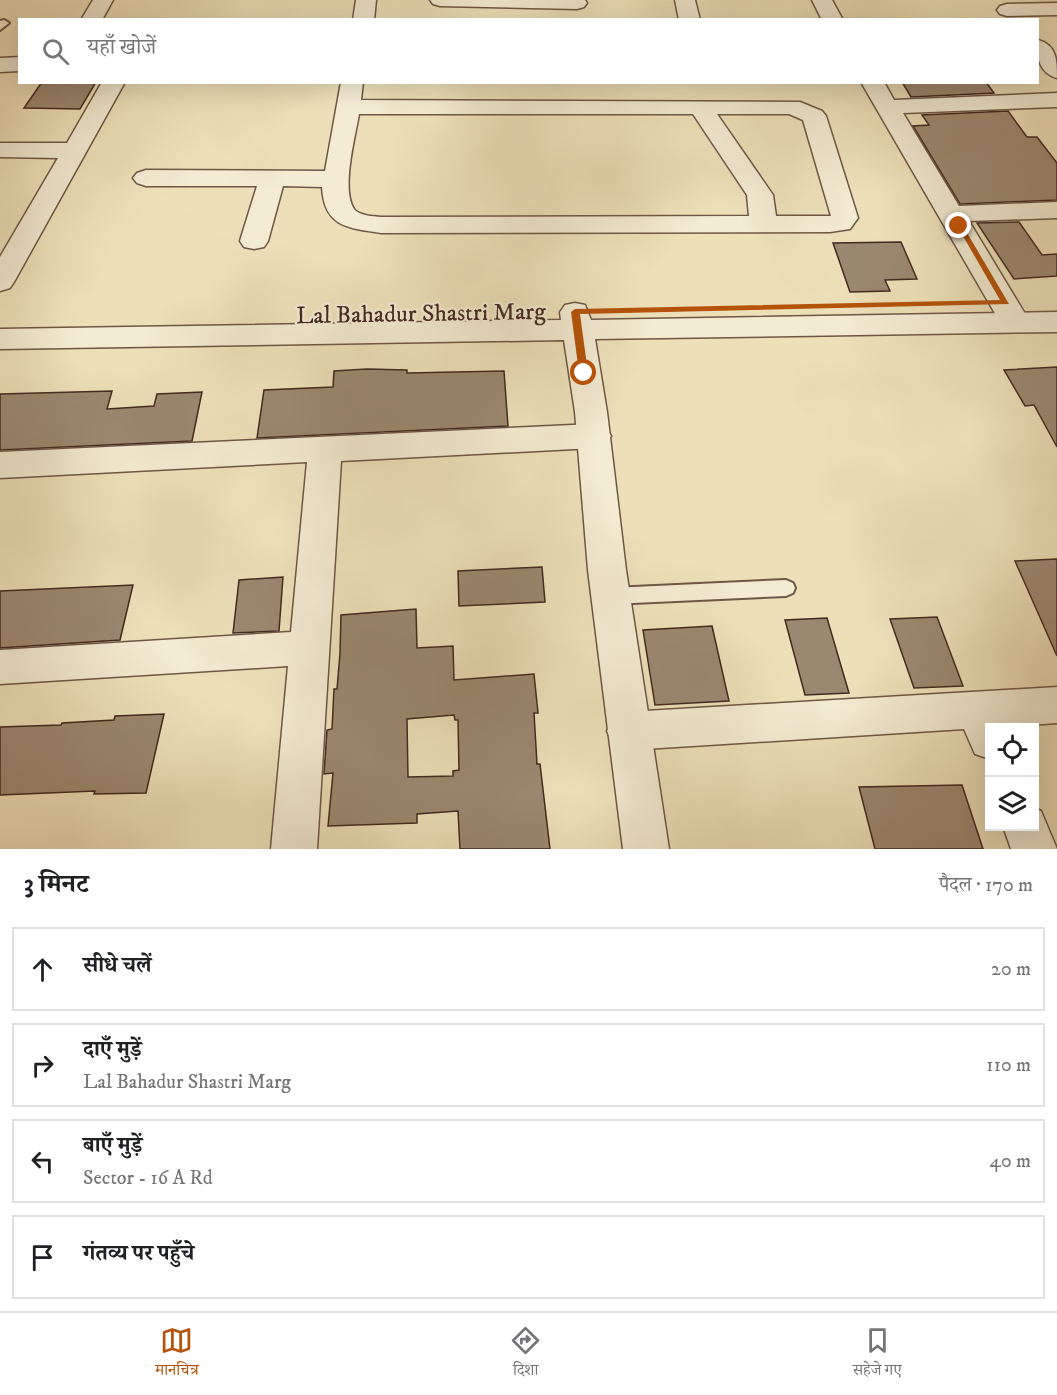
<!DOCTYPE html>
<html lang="hi">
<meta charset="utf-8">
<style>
body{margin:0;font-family:"IM FELL DW Pica","Noto Serif Devanagari",serif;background:#f6f6f6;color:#202124}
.controls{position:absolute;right:18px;bottom:18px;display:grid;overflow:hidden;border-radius:0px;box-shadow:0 6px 24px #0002}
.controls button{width:54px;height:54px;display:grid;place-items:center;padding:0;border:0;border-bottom:2px solid #e0e0e0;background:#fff;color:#202124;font:30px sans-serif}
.stop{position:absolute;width:18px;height:18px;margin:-14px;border:4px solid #b45309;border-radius:50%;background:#fff}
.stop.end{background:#b45309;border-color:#fff;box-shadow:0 2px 6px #0008}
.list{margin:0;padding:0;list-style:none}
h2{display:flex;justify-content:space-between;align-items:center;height:78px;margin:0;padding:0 24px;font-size:26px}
h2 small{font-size:20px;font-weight:400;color:#757577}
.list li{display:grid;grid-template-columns:39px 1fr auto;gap:18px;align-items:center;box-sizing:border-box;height:84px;margin:0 12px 12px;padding:0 12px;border:2px solid #e0e0e0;border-radius:0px}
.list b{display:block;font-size:22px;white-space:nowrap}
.list p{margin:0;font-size:20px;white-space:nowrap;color:#757577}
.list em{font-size:20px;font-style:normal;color:#757577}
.icon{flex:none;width:33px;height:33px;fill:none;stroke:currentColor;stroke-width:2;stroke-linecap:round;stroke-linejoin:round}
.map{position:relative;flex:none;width:1057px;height:849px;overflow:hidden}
.search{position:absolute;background:#fff;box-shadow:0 6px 24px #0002;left:18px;right:18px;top:18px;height:66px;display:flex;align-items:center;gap:15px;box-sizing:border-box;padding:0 21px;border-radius:0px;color:#757577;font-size:22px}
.sheet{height:462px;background:#fff}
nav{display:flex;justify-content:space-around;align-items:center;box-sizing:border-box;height:84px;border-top:2px solid #e0e0e0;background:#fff;font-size:16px;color:#757577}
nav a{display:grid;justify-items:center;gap:3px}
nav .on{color:#b45309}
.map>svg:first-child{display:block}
</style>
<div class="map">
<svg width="1057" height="849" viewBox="0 0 1057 849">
<rect width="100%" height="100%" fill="#ede0b9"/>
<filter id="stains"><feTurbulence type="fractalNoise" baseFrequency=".00333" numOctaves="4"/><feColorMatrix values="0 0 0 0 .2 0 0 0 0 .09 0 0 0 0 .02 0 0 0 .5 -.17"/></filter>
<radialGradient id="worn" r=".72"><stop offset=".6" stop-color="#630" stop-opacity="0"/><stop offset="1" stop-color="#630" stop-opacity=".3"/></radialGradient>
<path fill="#9b8870" stroke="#432920" stroke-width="1.5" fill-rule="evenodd" d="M42,82H96L80,109L24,108Z
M902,82H986L994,93L911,97Z
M1008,111L1027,137H1037L1057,163V200L960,204L913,126L929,125L922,115Z
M1019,222L1042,255L1057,254V276L1014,279L977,223Z
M901,242L917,279L885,280L890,291L850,292L833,243Z
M1057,367V447L1034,405L1025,406L1004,370Z
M367,369L407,370V373L504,371L508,426L257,438L264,390L333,387L334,371Z
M112,391L107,409L154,406L157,394L202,392L192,441L0,450V394Z
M1057,559V656L1015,561Z
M542,567L545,602L459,606L458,571Z
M283,577L279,631L233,633L239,580Z
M133,585L120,640L0,648V591Z
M416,609L417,648L453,646L454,680L534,674L538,713H534L537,764H540L550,849H460L458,811L417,814V823L328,826L333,773L324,774L327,730L332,729L334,689H337L340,653L341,615ZM454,715L455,720H458L459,770L453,771V776L408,777L407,719Z
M937,617L963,686L914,688L890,619Z
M827,618L849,693L805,695L785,620Z
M712,626L729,701L655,705L643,630Z
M164,714L146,793L94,794L95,791L0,795V727L61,725L62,723L114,720L115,716Z
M962,785L983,849H875L859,787Z"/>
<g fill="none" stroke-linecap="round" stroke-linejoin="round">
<g stroke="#6e5746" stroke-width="4">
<path id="service" d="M4,20L9,23L0,30V21Z
M786,580L793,583L795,588L793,593L786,596L611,604L604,602L601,596L604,590L611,588Z"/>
</g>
<g stroke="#6e5746" stroke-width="3">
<path id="minor" d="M93,0H113L102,20H81Z
M356,0H376L374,20H353Z
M430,0H585L587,3L584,7L577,9L440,6L433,4Z
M675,0H695L700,20H679Z
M812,0H832L843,20H822Z
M1057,3V15L1007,16L1000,14L997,10L1000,6L1007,4Z
M1038,40C1057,45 1057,61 1057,78C1039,73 1036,56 1038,40Z
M20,57V71L0,72V58Z
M102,82H125L14,282L10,288L0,291V257L58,158L0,157V143H67Z
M341,82H363L361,100L800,102L822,111L826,116L858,218L850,229L830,232L381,233C348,228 324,227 322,187L283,186L268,241L264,247L254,249L244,247L240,241L257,186H146L137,183L133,178L137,173L146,170L325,171ZM359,114H693L747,195L749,216L381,217C373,216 359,216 354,209C341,189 355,138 359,114ZM717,114H789L803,120L831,216H776L773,195Z
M861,82H884L894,100L1057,93V107L903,113L959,206L1057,202V218L969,221L1030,322L1026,329L1015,332L1004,329Z
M594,424L606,428L611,436L606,444L594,448L341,461L317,849H271L288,666L0,684V650L291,632L307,462L0,478V452Z
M1057,687V723L990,728V759L975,754L964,729L628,750L613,744L607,731L613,718L628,712Z
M1034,808L1041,811L1057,849H1011L1003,826H1034Z"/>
</g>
<g stroke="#6e5746" stroke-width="3">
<path id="tertiary" d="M575,303L585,305L591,320L1057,312V332L595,339L607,412L626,570L669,849H623L588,570L575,412L564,340L0,349V329L561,320L560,312L565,305Z"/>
</g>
<use href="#service" fill="#f3ebd2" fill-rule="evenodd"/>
<use href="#minor" fill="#f3ebd2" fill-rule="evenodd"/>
<use href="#tertiary" fill="#f3ebd2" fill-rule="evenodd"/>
</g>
<path fill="#b45309" d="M956,224L963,226L1009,304L580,314L588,373L584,376L579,373L571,312L575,309L1000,300Z"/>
<g text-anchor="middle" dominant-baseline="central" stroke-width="4.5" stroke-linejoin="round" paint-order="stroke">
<g font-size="24" fill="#432920" stroke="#f3ebd2">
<text transform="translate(421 314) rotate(-1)">Lal Bahadur Shastri Marg</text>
</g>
</g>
<rect width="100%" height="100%" filter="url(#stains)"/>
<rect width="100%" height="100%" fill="url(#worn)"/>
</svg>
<div class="controls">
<button><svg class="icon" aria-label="locate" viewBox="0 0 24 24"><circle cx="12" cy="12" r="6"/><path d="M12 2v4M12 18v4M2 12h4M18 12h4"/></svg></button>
<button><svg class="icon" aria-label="layers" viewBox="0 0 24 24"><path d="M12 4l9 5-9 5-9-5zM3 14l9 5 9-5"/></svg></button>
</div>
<div class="stop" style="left:584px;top:373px"></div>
<div class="stop end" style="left:959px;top:226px"></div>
<div class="search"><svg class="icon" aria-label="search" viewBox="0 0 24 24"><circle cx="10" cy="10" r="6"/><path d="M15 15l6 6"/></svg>यहाँ खोजें</div>
</div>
<section class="sheet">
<h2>3 मिनट<small>पैदल · 170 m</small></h2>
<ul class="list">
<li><svg class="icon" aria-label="ahead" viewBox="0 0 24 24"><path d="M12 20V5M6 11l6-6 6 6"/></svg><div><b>सीधे चलें</b></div><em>20 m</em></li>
<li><svg class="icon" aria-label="right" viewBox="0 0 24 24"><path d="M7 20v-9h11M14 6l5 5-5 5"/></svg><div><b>दाएँ मुड़ें</b><p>Lal Bahadur Shastri Marg</p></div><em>110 m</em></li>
<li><svg class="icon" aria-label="left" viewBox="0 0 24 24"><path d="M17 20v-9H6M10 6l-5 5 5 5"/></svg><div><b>बाएँ मुड़ें</b><p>Sector - 16 A Rd</p></div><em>40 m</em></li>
<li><svg class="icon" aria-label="arrive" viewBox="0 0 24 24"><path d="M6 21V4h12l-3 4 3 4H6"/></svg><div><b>गंतव्य पर पहुँचे</b></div></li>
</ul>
</section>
<nav>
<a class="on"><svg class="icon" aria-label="map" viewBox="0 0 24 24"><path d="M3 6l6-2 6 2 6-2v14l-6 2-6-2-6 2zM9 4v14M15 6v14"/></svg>मानचित्र</a>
<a><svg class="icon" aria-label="directions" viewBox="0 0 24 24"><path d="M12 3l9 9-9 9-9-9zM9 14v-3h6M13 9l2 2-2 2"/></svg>दिशा</a>
<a><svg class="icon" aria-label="saved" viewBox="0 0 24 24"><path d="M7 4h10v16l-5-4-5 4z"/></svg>सहेजे गए</a>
</nav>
